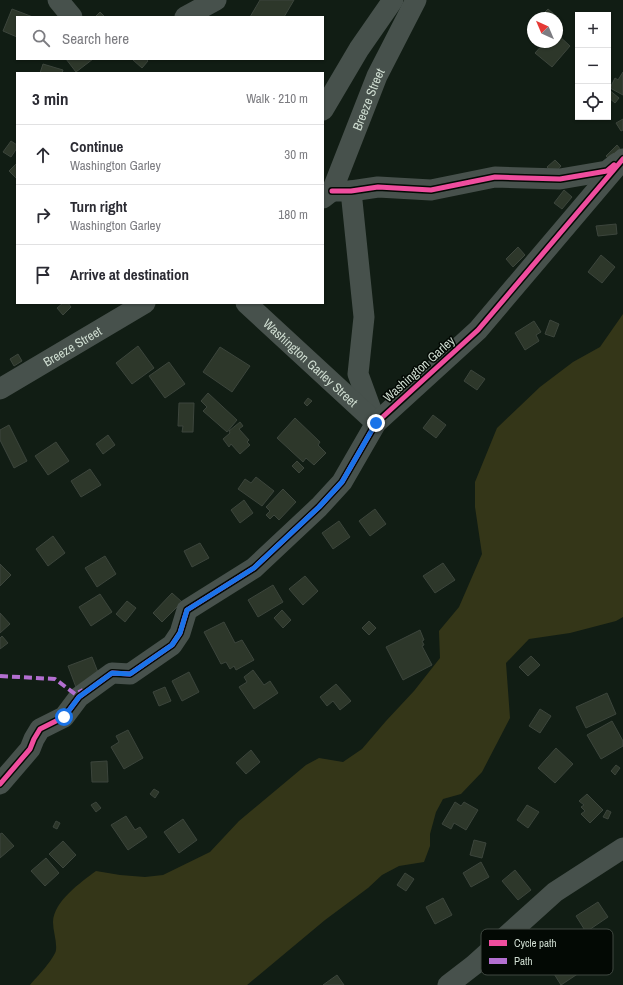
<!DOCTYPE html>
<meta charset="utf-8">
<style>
body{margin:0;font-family:"Archivo Narrow",sans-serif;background:#f2f2f3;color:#2b2b33}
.controls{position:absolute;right:12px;top:12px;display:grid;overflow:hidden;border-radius:0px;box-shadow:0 1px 3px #0004}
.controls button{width:36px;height:36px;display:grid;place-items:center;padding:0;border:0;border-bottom:1px solid #e1e1e2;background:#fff;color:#2b2b33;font:20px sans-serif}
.compass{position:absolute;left:527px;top:12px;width:36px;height:36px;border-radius:50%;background:#fff;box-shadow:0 1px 3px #0004;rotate:316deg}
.stop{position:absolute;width:12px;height:12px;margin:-9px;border:3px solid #1a73e8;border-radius:50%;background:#fff}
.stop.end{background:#1a73e8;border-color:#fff;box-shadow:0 1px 4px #0008}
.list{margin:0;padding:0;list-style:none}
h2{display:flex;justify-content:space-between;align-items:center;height:52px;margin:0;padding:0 16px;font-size:17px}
h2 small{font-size:13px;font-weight:400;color:#7c7c81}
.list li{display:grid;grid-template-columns:26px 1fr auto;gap:12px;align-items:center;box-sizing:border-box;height:60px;padding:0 16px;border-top:1px solid #e1e1e2}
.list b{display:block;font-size:15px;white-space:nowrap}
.list p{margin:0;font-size:13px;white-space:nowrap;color:#7c7c81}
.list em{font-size:13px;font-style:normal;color:#7c7c81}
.icon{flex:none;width:22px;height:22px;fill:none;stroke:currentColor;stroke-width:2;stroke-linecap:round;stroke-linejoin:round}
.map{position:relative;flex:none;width:623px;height:985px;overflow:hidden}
.search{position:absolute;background:#fff;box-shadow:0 1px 3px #0004;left:16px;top:16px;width:308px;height:44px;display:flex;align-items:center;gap:10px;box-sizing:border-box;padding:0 14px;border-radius:0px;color:#7c7c81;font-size:15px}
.panel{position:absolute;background:#fff;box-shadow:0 1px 3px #0004;left:16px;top:72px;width:308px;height:232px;border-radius:0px}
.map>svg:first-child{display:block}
</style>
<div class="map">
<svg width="623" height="985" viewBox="0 0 623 985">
<rect width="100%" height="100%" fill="#111d14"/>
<path fill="#343618" d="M623,314V617L616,621L570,633L529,639L506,663L510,718L482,772L461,794L443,799L436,812L430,834V846L424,862L399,866L382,875L368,888L325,920L247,985H30C36,978 55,958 56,950C57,941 53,931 53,922C54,901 80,883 96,871L120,875L145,877L163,875L210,852L239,821L306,765L319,758L343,762L362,749L386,721L414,691L440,658L439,631L459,607L482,554L475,507V482L497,428L540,387L573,362L600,347Z"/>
<path fill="#2d372a" stroke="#3c453c" d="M260,0H294L284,17H250Z
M12,9L33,17H17V37L3,31Z
M548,9L555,15L552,18H550L544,13Z
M100,12L105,17H95Z
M557,34L570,46L552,67L535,53L545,42H557Z
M66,59H93L76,72Z
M133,59H146L148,61L142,68L133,60Z
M43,64L63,70L62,73H40Z
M623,72V95L610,88L615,78L618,80Z
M608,89L619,98L615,103L608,97Z
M623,119V130L621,131L616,123Z
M11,141L17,145V148L11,157L3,152Z
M617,145L621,150L610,160L606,156Z
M555,160L561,166L554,174L547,167Z
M17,163V179L9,171Z
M564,190L572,197L562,209L554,203Z
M616,224L617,234L598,236L596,226Z
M518,247L525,255L513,267L506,259Z
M601,255L615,267L602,283L588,272Z
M63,303H68L71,307L63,315L57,308Z
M550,320L559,324L554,337L545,334Z
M534,321L541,332L536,335L539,341L525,350L515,333Z
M138,346L154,368L132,384L116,363Z
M220,347L250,366L232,392L203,372Z
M18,354L22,361L14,366L10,359Z
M169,362L185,384L165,398L149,376Z
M471,370L485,379L477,390L464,381Z
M208,393L237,420L227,432L203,411L207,407L201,401Z
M308,398L312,401L307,406L304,403Z
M179,403H194L193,432H182L183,426H178Z
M433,415L446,425L436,438L423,428Z
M295,418L320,442L318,445L326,453L314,465L306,458L303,462L277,438Z
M240,422L243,426L239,429L249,440L247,442L250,445L240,454L231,444L229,447L223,439L230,433L229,431Z
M9,425L27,461L14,468L0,440V430Z
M108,435L115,445L103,454L96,444Z
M56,442L69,461L48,475L35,456Z
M297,461L304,468L299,473L292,466Z
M90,469L101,485L81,497L71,481Z
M256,477L274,491L262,506L238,489L245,479L251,483Z
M283,489L296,502L279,520L274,515L270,519L266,515L270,511L266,507Z
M244,500L253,513L240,523L231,510Z
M375,509L386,524L370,536L359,521Z
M339,521L350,537L333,549L322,533Z
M53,536L65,553L48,566L36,549Z
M200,543L209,558L192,567L184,551Z
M105,556L116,574L97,587L85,568Z
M443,563L455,580L435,593L423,576Z
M0,564L11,575L0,586Z
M305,576L318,591L303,605L289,589Z
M273,585L283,602L258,617L248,600Z
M172,593L182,602L162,622L153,613Z
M100,594L112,612L91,626L79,607Z
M127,601L136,608L125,622L116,614Z
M282,610L291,620L283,628L274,618Z
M0,613L10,624L0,633Z
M369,621L376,628L369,635L362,628Z
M224,622L235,643L242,640L254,660L236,670L234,666L230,669L226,662L221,664L204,632Z
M420,630L424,640L422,641L424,645L422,646L432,665L403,680L386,647Z
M2,636L8,643L0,649V638Z
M531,656L540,665L528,676L519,667Z
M92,657L101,680L77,690L68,666Z
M253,670L264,685L270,681L278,693L254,709L239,687L247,682L244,677Z
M189,672L199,692L182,701L172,681Z
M336,684L351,701L340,710L333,701L327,706L320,697Z
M165,687L171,701L159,706L153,692Z
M607,693L616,714L586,728L576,707Z
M540,709L551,716L540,733L529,726Z
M612,721L623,741V746L601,759L587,735Z
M128,730L143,758L124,769L111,747L119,742L116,736Z
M556,748L573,764L555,783L538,768Z
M251,750L260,762L246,774L236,763Z
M107,761L108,782H92L91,762Z
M616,765L620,768L615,775L611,771Z
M154,789L159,792L155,798L150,794Z
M587,794L603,810L590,823L581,814L585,811L581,807L584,805L579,801Z
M96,802L101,808L96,812L91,805Z
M455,802L461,806L464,802L478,810L466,830L454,823L451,829L442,824Z
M527,805L539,812L528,828L517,820Z
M607,810L611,812L608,819L603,817Z
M126,816L135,830L140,827L147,837L128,850L111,825Z
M183,819L197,840L179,853L164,832Z
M56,821L60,823L57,829L53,827Z
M2,833L14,846L0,858V834Z
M474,840L486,843L482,858L470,855Z
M63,841L76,855L63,868L49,854Z
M46,858L59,873L45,886L31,871Z
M481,862L489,877L471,887L463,873Z
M515,870L531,890L518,900L502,881Z
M405,873L414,879L406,891L397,885Z
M443,898L452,915L435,924L426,907Z
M598,902L608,917L586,932L576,916Z
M569,958L579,973L561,985L551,969Z
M337,975L344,985H323Z"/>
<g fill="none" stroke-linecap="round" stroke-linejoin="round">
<g stroke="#47514c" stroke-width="21">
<path d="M58,0L72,17"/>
<path d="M185,17L216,0"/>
<path d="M323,110L359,49L393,0"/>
<path d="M332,191H351L378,187L431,190L495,177L560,179L607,171L617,163"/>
<path d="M351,191L364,317L358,374L376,423"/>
<path id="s1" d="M323,198L332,191L377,76L416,0"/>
<path id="s2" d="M246,303L374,421"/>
<path id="s3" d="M0,389L145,303"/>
<path d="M0,784L30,749L34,739L40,729L64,717L79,697L112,673L130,674L172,645L180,633L187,610L254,568L319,507L342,482L376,423L478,330L623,159"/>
<path d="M448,985L474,965L555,892L623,848"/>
</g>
<path stroke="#b36fd0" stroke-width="4" stroke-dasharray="8 4" stroke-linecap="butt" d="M0,676L55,679L75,694L83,690"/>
<g stroke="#030904" stroke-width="8">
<path id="cycleway" d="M332,191H351L378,187L431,190L495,177L560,179L607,171L614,165
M0,784L30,749L34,739L40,729L64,717L79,697L112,673L130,674L172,645L180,633L187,610L254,568L319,507L342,482L376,423L478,330L623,159"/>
</g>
<use href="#cycleway" stroke="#ef4d9e" stroke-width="5"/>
</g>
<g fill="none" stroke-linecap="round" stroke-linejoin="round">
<path stroke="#1a73e8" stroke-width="5" d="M64,717L79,697L112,673L130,674L172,645L180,633L187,610L254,568L319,507L342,482L376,423"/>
</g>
<g text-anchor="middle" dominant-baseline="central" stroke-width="3" stroke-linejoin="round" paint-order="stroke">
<g font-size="13" fill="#cedcd0" stroke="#030904">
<text stroke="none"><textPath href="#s1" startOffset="110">Breeze Street</textPath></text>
<text stroke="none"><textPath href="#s3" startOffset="84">Breeze Street</textPath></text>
<text stroke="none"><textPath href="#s2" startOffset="88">Washington Garley Street</textPath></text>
<text transform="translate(419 369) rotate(-42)">Washington Garley</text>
</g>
</g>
<rect x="481" y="929" width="132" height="46" rx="6" fill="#030904" stroke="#404841" stroke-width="1"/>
<rect x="489" y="940" width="18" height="6" fill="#ef4d9e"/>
<rect x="489" y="958" width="18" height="6" fill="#b36fd0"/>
<g font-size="11" fill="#cedcd0">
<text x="514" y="947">Cycle path</text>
<text x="514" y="965">Path</text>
</g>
</svg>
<div class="controls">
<button>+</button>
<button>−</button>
<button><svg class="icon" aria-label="locate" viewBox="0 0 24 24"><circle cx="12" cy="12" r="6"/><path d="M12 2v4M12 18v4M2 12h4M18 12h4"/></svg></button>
</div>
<svg class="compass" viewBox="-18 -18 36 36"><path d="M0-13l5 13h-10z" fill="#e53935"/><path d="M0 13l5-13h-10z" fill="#7c7c81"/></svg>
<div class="stop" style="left:64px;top:717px"></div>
<div class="stop end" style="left:376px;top:423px"></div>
<div class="search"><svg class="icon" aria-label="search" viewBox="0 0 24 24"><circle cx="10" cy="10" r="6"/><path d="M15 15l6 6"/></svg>Search here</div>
<section class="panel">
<h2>3 min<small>Walk · 210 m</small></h2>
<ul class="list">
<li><svg class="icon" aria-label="ahead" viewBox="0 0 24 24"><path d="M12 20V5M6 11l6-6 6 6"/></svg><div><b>Continue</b><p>Washington Garley</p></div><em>30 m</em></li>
<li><svg class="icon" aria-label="right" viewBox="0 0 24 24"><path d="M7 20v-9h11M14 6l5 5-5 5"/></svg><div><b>Turn right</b><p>Washington Garley</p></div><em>180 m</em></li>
<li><svg class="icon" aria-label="arrive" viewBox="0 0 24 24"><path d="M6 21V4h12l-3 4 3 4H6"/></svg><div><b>Arrive at destination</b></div></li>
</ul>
</section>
</div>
